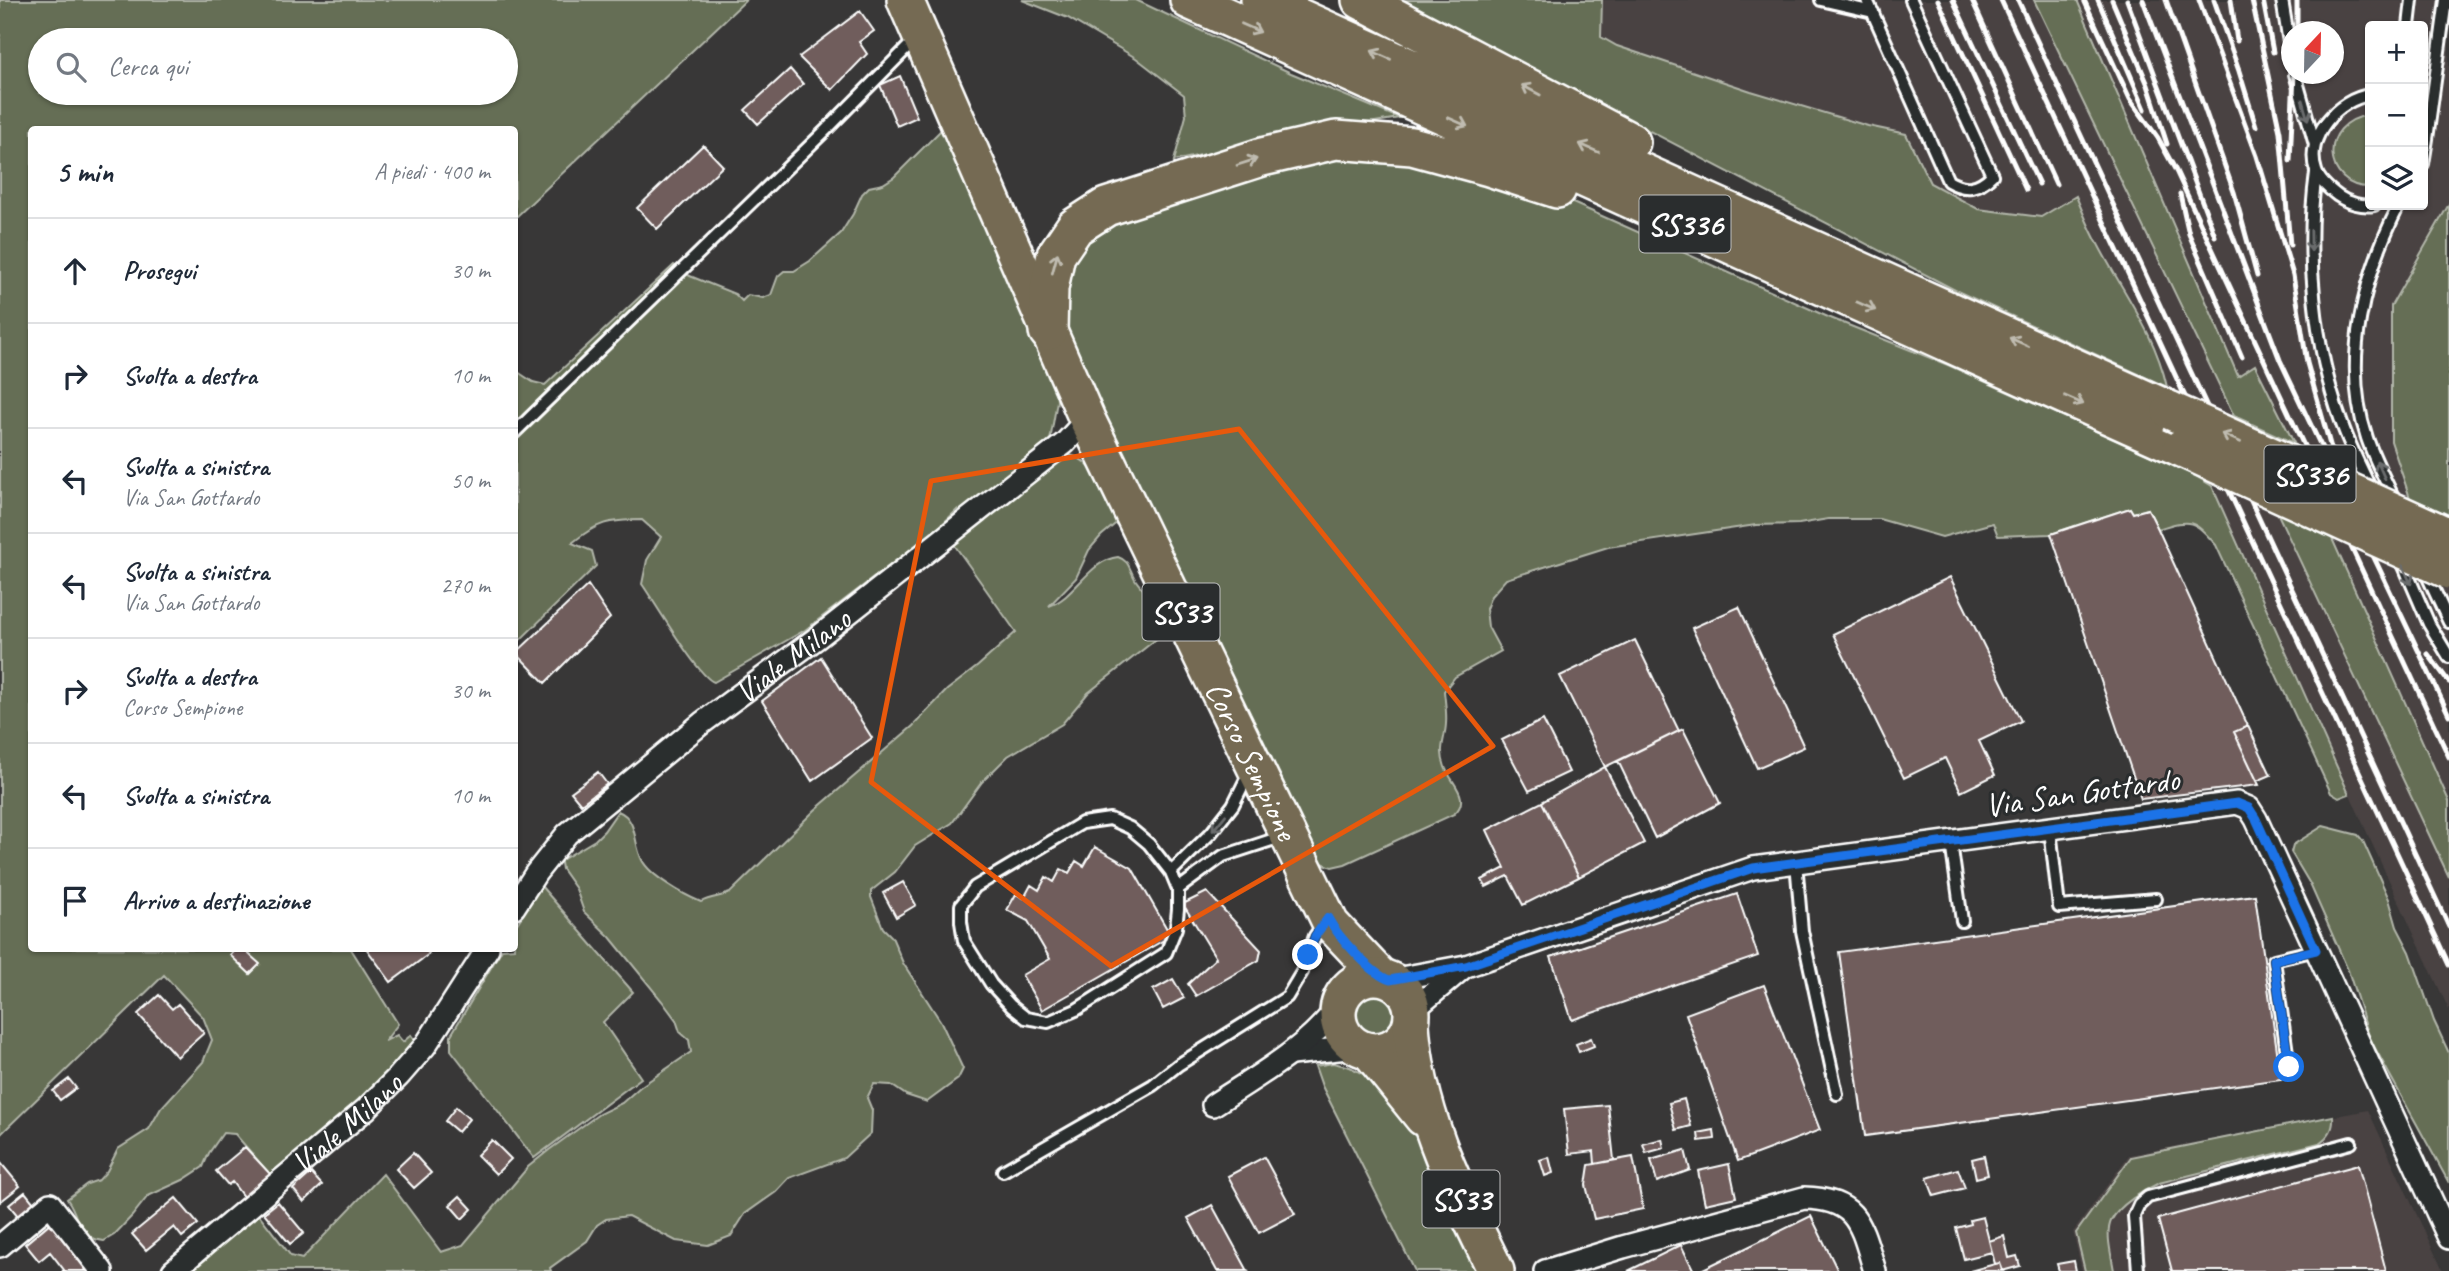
<!DOCTYPE html>
<html lang="it">
<meta charset="utf-8">
<style>
body{margin:0;font-family:Caveat,sans-serif;background:#f6f6f7;color:#1f2937}
.controls{position:absolute;right:21px;top:21px;display:grid;overflow:hidden;border-radius:7px;box-shadow:0 2px 5px #0004}
.controls button{width:63px;height:63px;display:grid;place-items:center;padding:0;border:0;border-bottom:2px solid #e0e1e3;background:#fff;color:#1f2937;font:35px sans-serif}
.compass{position:absolute;left:2281px;top:21px;width:63px;height:63px;border-radius:50%;background:#fff;box-shadow:0 2px 5px #0004;rotate:22deg}
.stop{position:absolute;width:21px;height:21px;margin:-16px;border:5px solid #1a73e8;border-radius:50%;background:#fff}
.stop.end{background:#1a73e8;border-color:#fff;box-shadow:0 2px 7px #0008}
.list{margin:0;padding:0;list-style:none}
h2{display:flex;justify-content:space-between;align-items:center;height:91px;margin:0;padding:0 28px;font-size:30px}
h2 small{font-size:23px;font-weight:400;color:#747a83}
.list li{display:grid;grid-template-columns:46px 1fr auto;gap:21px;align-items:center;box-sizing:border-box;height:105px;padding:0 28px;border-top:2px solid #e0e1e3}
.list b{display:block;font-size:26px;white-space:nowrap}
.list p{margin:0;font-size:23px;white-space:nowrap;color:#747a83}
.list em{font-size:23px;font-style:normal;color:#747a83}
.icon{flex:none;width:38px;height:38px;fill:none;stroke:currentColor;stroke-width:2;stroke-linecap:round;stroke-linejoin:round}
.map{position:relative;flex:none;width:2449px;height:1271px;overflow:hidden}
.search{position:absolute;background:#fff;box-shadow:0 2px 5px #0004;left:28px;top:28px;width:490px;height:77px;display:flex;align-items:center;gap:18px;box-sizing:border-box;padding:0 24px;border-radius:38px;color:#747a83;font-size:26px}
.panel{position:absolute;background:#fff;box-shadow:0 2px 5px #0004;left:28px;top:126px;width:490px;height:826px;border-radius:7px}
.map>svg:first-child{display:block}
</style>
<div class="map">
<svg width="2449" height="1271" viewBox="0 0 2449 1271">
<rect width="100%" height="100%" fill="#383737"/>
<filter id="ink" filterUnits="userSpaceOnUse"><feTurbulence type="fractalNoise" baseFrequency=".0143" numOctaves="2"/><feDisplacementMap in="SourceGraphic" scale="14" xChannelSelector="R" yChannelSelector="G"/><feConvolveMatrix kernelMatrix="1 2 1 2 8 2 1 2 1" color-interpolation-filters="sRGB"/></filter>
<g filter="url(#ink)">
<path fill="#494242" fill-rule="evenodd" d="M1602,0H2034L2234,416L2167,387L2161,359L2145,325L2098,245L2076,196L2041,217L1978,210L1930,183L1906,134L1868,126L1751,91L1617,46L1601,37Z
M2077,0H2449V204L2391,306L2392,364L2411,501L2294,443L2255,366L2238,376ZM2370,26H2423V205H2370ZM2292,32H2334V74H2292Z
M2212,486L2276,510L2449,877V1010L2369,837Z
M2330,534L2449,586V801Z
M2368,1110L2443,1271H2082L2073,1232L2129,1155Z"/>
<path fill="#656e54" stroke="#b2b6aa" stroke-width="2" fill-rule="evenodd" d="M0,0H746L515,218L514,130H32V948L351,949L398,1024L385,1041L397,1035L403,1042L411,1035L416,1042L399,1065L274,1179L235,1134L223,1133L209,1153L203,1167L183,1180L148,1196L132,1216L114,1235L104,1241C72,1236 83,1221 67,1199L87,1184L99,1180L107,1171L118,1149L149,1129L161,1108L203,1062L212,1040L203,1017L164,975L0,1135ZM40,40H506V93H40Z
M1022,0H1136L1291,73L1399,118L1278,138L1174,161L1186,116L1184,95L1136,58L1068,18Z
M1398,0H1602L1601,37L1617,46L1751,91L1868,126L1906,134L1930,183L1978,209L2041,217L2076,196C2083,213 2090,230 2099,246C2124,294 2155,333 2167,387L1955,290Z
M2034,0H2077L2238,376L2255,365L2294,443L2234,416Z
M2370,115V187C2324,189 2316,122 2370,115Z
M944,127L1056,388L1057,401L1050,441L962,512L958,509L936,530L805,630L714,682C699,678 654,601 642,584L647,560L661,537L642,520C608,520 598,522 572,543L592,551L596,566L515,645V439L518,436L515,426V370L533,382L545,385L674,265L690,276L735,294L742,301L748,295L763,298L771,295L778,276L784,271H794L810,261L841,233L853,214L862,194L869,187L883,184L894,177Z
M1330,149L1528,186L1575,204L1828,317L1948,365L2194,475L2212,486L2349,794L2339,798L2331,793L2216,545C2194,520 2191,518 2158,529L2148,509L2133,513L2130,508L2051,534L1998,536L1993,523L1942,537L1879,519H1828L1799,524L1756,525L1608,547L1506,579L1491,596L1486,609L1488,627L1501,651L1455,677L1444,691C1445,702 1447,713 1446,724C1445,741 1438,748 1445,767C1451,783 1472,798 1454,814L1345,864L1332,867L1317,861L1110,430L1063,320L1059,289L1089,228Z
M2449,204V516L2411,501L2391,441V306Z
M1066,455C1092,454 1109,499 1120,520L1101,536L1089,550L1076,578L1049,606C1076,597 1089,560 1118,557C1130,561 1129,569 1135,579C1148,599 1167,606 1164,633L1088,693L1062,724L1008,756L982,782L952,823L915,846L895,872L871,891V897L883,928L892,937L903,963L941,1022L963,1069L958,1079L927,1102L906,1095L891,1085L874,1084L867,1098L872,1110L871,1133L844,1158L789,1178L776,1192L745,1214L731,1236L708,1245L676,1241L628,1216L606,1219L597,1225L587,1241L550,1268L551,1271H185L257,1212L291,1256L302,1259L383,1174L441,1252L463,1245L528,1167L549,1150L599,1114L622,1103L640,1087L691,1052L689,1040L680,1032L676,1020L662,1001L610,937L584,912L576,889L562,869L560,857L563,859L595,840L604,831L618,811C638,819 633,843 642,860C650,876 684,895 701,902C710,897 720,897 730,893L815,810L913,726L947,690L978,666L1016,632L953,543Z
M2276,510L2330,534L2449,801V877Z
M2323,826L2358,835L2363,841L2389,899L2397,927L2410,952L2434,1021L2449,1053V1183L2370,1039L2348,970L2310,884L2291,852L2293,845Z
M541,886L633,992L603,1022L641,1078L534,1158L451,1050V1035L502,949L514,948L515,927Z
M1355 1013a21 21 0 1 1 42 0a21 21 0 1 1-42 0Z
M1333,1063L1350,1067L1367,1076L1408,1117L1484,1271H1415L1322,1086L1315,1066Z
M2333,1116C2334,1129 2329,1136 2319,1143L2159,1183C2144,1190 2119,1205 2111,1221C2105,1234 2112,1257 2114,1271H2085L2076,1233L2131,1157Z"/>
<path fill="#705d5b" stroke="#fff" stroke-width="2" d="M860,11L874,31L859,42L867,54L832,90L799,57Z
M790,69L803,84L758,124L745,110Z
M900,76L917,117L897,126L880,85Z
M703,145L723,166L657,229L637,208Z
M2130,508L2133,513L2148,509L2158,529L2248,726L2234,732L2259,785L2141,799L2051,534Z
M1950,577L2021,721L1979,741L1995,775L1961,792L1945,758L1904,778L1833,634Z
M588,585L610,618L545,683L516,653Z
M1739,607L1804,747L1757,768L1692,628Z
M1635,640L1679,731L1605,767L1560,676Z
M821,657L872,738L812,781L762,701Z
M1543,720L1569,772L1529,791L1502,740Z
M2248,726L2271,775L2257,781L2234,732Z
M1683,729L1720,803L1655,838L1618,761Z
M1605,767L1644,843L1579,877L1542,802Z
M598,772L607,784L581,804L571,792Z
M1542,802L1579,877L1523,905L1508,876L1486,887L1482,880L1505,868L1487,830Z
M1095,847L1132,868L1171,936L1042,1010L1022,975L1050,959L1028,921L1007,910L1016,894L1024,898L1031,885L1039,890L1046,877L1054,882L1061,869L1069,873L1076,861L1084,866Z
M903,882L916,905L896,917L883,893Z
M1207,892L1261,950L1259,960L1196,996L1188,984L1216,958L1183,904Z
M1737,894L1758,956L1572,1020L1551,957Z
M2255,895L2281,1079L1865,1136L1839,952Z
M236,948H242L260,964L250,974L230,955Z
M366,948H425L429,954L391,982Z
M1173,979L1184,998L1163,1009L1153,990Z
M1764,985L1820,1130L1738,1161L1686,1014Z
M159,995L172,1009L178,1004L204,1033L177,1057L138,1014Z
M1591,1038L1594,1046L1579,1052L1576,1044Z
M69,1079L76,1088L60,1100L53,1091Z
M1684,1099L1691,1126L1676,1130L1669,1103Z
M1608,1105L1614,1160L1595,1164L1594,1151L1569,1154L1564,1109Z
M456,1107L469,1119L458,1132L445,1121Z
M1714,1130L1715,1139L1699,1141L1698,1133Z
M1662,1139L1664,1148L1646,1153L1643,1144Z
M492,1140L511,1159L496,1174L477,1155Z
M245,1147L271,1175L244,1198L232,1182L228,1185L216,1171Z
M1685,1150L1690,1170L1657,1182L1651,1160Z
M413,1153L431,1173L414,1188L396,1169Z
M1984,1156L1988,1175L1976,1178L1972,1159Z
M1264,1157L1295,1214L1259,1233L1228,1176Z
M1549,1157L1553,1173L1545,1176L1540,1160Z
M1633,1157L1643,1209L1594,1219L1586,1185L1589,1165Z
M0,1162L20,1186L0,1202Z
M1729,1164L1736,1197L1705,1204L1698,1171Z
M2358,1165L2386,1271H2172L2158,1219Z
M1958,1169L1965,1188L1934,1196L1927,1178Z
M311,1173L322,1185L304,1202L293,1189Z
M25,1192L34,1203L18,1216L9,1205Z
M460,1196L472,1209L462,1219L450,1205Z
M176,1198L198,1224L182,1237L174,1227L146,1250L132,1234Z
M278,1202L304,1233L290,1244L264,1213Z
M1212,1205L1248,1271H1217L1188,1218Z
M1811,1216L1838,1271H1699Z
M1983,1217L1992,1252L1964,1259L1956,1228L1971,1224L1970,1220Z
M50,1223L89,1271H62L64,1270L50,1252L39,1261L25,1244Z
M2004,1236L2009,1258L2017,1256L2020,1266L2002,1271L2000,1263L1995,1264L1989,1241Z
M1681,1245L1694,1271H1628Z
M2074,1261L2076,1271H2059L2057,1264Z
M2000,1263L2003,1271H1970L1995,1264Z"/>
<g fill="none" stroke-linecap="round" stroke-linejoin="round">
<g stroke="#fff" stroke-width="16">
<path id="service" d="M1821,0L1873,12
M1867,0L1948,181C1965,191 1978,189 1992,175L1911,0
M2282,0L2292,61
M2409,26L2412,0
M2295,74L2315,145
M2370,95C2338,99 2304,137 2316,171C2319,181 2330,190 2338,196C2348,203 2362,207 2374,205
M2427,139L2446,0
M2423,164L2427,139L2424,133
M2316,173C2305,251 2314,347 2341,421C2349,445 2361,467 2371,490
M514,433L826,130L915,40
M2395,501C2386,481 2374,459 2367,438C2341,361 2364,275 2399,205
M2401,559L2429,624L2449,657
M2425,571L2449,622
M1110,819L1130,828L1149,844L1171,872L1178,889V909L1176,928L1166,953L1076,1010L1048,1022L1026,1018L1011,1006L991,984L964,941L961,922V905L975,887L1082,823Z
M2050,830L2059,907L2156,899
M1951,842L1962,921
M1796,862L1802,931L1837,1094
M1171,872L1211,833L1233,805L1249,773
M1178,889L1223,856L1284,836
M2289,1067L2274,960L2316,950
M1003,1171L1153,1085L1178,1065L1287,997L1302,972L1315,936L1324,923
M2138,1271L2134,1216L2139,1205L2148,1197L2351,1143"/>
</g>
<g stroke="#fff" stroke-width="26">
<g id="minor">
<path id="s1" d="M514,907L536,873L567,834L702,723L817,638L1065,443L1087,419"/>
<path d="M1390,980L1466,966L1753,868L2237,803L2249,808L2256,819L2449,1238"/>
<path d="M1412,1011L1464,967"/>
<path d="M1291,1054L1357,1047"/>
<path d="M1213,1105C1257,1076 1307,1049 1339,1005"/>
<path d="M0,1246L50,1204L102,1271"/>
<path id="s2" d="M173,1271L366,1109L399,1076L425,1046L488,948"/>
<path d="M1545,1271L1623,1247L1804,1198C1859,1199 1861,1226 1875,1271"/>
</g>
</g>
<g stroke="#fff" stroke-width="40">
<g id="primary">
<path id="s3" d="M905,0L1087,419L1254,765L1331,924L1381,977"/>
<circle cx="1375" cy="1014" r="37"/>
<path d="M1411,1024C1417,1115 1457,1191 1496,1271"/>
<path d="M1369,1051L1423,1118"/>
</g>
</g>
<g stroke="#fff" stroke-width="42">
<path id="trunk" d="M1189,0L2182,448
M1260,0L2171,411
M1361,0L1631,142
M1048,331L1049,288L1056,255L1075,227L1106,207L1262,157L1336,140L1412,146L1489,167L1557,189"/>
</g>
<use href="#service" stroke="#2a2d2e" stroke-width="10"/>
<use href="#minor" stroke="#2a2d2e" stroke-width="21"/>
<use href="#primary" stroke="#746b52" stroke-width="35"/>
<use href="#trunk" stroke="#746b52" stroke-width="37"/>
<path stroke="#fff" stroke-width="5" d="M1938,0L2026,190
M1953,0L2039,184
M1972,0L2056,184
M2001,0L2449,965
M2018,0L2449,927
M2084,0L2130,99L2158,138L2176,171L2449,757
M2098,0L2145,109
M2112,0L2148,85L2167,144
M2127,0L2215,236
M2143,0L2280,360L2449,715
M2166,0L2234,192L2257,276
M2199,0L2257,156L2293,275L2307,363L2334,459
M2214,0L2239,71L2256,126
M2231,0L2237,41
M2252,0L2280,132L2290,245
M2263,0L2273,52
M2297,0V32
M2290,161L2294,74
M2180,194L2189,234L2242,357
M2428,654L2449,682"/>
<g stroke="#fff" stroke-width="42" stroke-linecap="butt">
<path id="trunk-bridge" d="M2171,411L2449,537
M2182,448L2449,570"/>
</g>
<use href="#trunk-bridge" stroke="#746b52" stroke-width="37"/>
</g>
<defs><path id="oneway-shaft" d="M-6 0H5M1.5-3L5.5 0L1.5 3" fill="none" stroke-width="1.6" stroke-linecap="round" stroke-linejoin="round" transform="scale(1.75)"/></defs>
<g stroke="#c0bcb1">
<use href="#oneway-shaft" transform="translate(1251 28) rotate(24)"/>
<use href="#oneway-shaft" transform="translate(1381 55) rotate(-156)"/>
<use href="#oneway-shaft" transform="translate(1531 90) rotate(-152)"/>
<use href="#oneway-shaft" transform="translate(1458 122) rotate(24)"/>
<use href="#oneway-shaft" transform="translate(1589 148) rotate(-156)"/>
<use href="#oneway-shaft" transform="translate(1247 162) rotate(-18)"/>
<use href="#oneway-shaft" transform="translate(1055 263) rotate(-75)"/>
<use href="#oneway-shaft" transform="translate(1866 306) rotate(24)"/>
<use href="#oneway-shaft" transform="translate(2019 342) rotate(-156)"/>
<use href="#oneway-shaft" transform="translate(2074 400) rotate(24)"/>
<use href="#oneway-shaft" transform="translate(2231 438) rotate(-156)"/>
</g>
<g stroke="#6a6c6d">
<use href="#oneway-shaft" transform="translate(2305 110) rotate(74)"/>
<use href="#oneway-shaft" transform="translate(2311 241) rotate(89)"/>
<use href="#oneway-shaft" transform="translate(2381 470) rotate(-114)"/>
<use href="#oneway-shaft" transform="translate(2407 575) rotate(67)"/>
<use href="#oneway-shaft" transform="translate(1219 823) rotate(129)"/>
</g>
</g>
<g fill="none" stroke-linecap="round" stroke-linejoin="round" filter="url(#ink)">
<path stroke="#1a73e8" stroke-width="9" d="M1308,955L1315,936L1328,918C1337,935 1372,975 1390,980L1466,966L1753,868L2237,803L2249,808L2256,819L2316,950L2274,960L2289,1067"/>
</g>
<path fill="none" stroke="#e8590c" stroke-width="5" stroke-linejoin="round" d="M1239,429L1493,746L1111,966L871,782L931,481Z"/>
<g text-anchor="middle" dominant-baseline="central" stroke-width="6" stroke-linejoin="round" paint-order="stroke">
<g fill="#2a2d2e" stroke="#bfc0c0" stroke-width="2">
<rect x="1639.5" y="195.5" width="91" height="57" rx="5"/>
<rect x="2264.5" y="445.5" width="91" height="57" rx="5"/>
<rect x="1142.5" y="583.5" width="77" height="57" rx="5"/>
<rect x="1422.5" y="1170.5" width="77" height="57" rx="5"/>
</g>
<g font-size="32" font-weight="bold" fill="#fff">
<text x="1685" y="224">SS336</text>
<text x="2310" y="474">SS336</text>
<text x="1181" y="612">SS33</text>
<text x="1461" y="1199">SS33</text>
</g>
<g font-size="33" fill="#fff" stroke="#2a2d2e">
<text stroke="none"><textPath href="#s1" startOffset="378">Viale Milano</textPath></text>
<text stroke="none"><textPath href="#s3" startOffset="836">Corso Sempione</textPath></text>
<text transform="translate(2082 792) rotate(-8)">Via San Gottardo</text>
<text stroke="none"><textPath href="#s2" startOffset="228">Viale Milano</textPath></text>
</g>
</g>
</svg>
<div class="controls">
<button>+</button>
<button>−</button>
<button><svg class="icon" aria-label="layers" viewBox="0 0 24 24"><path d="M12 4l9 5-9 5-9-5zM3 14l9 5 9-5"/></svg></button>
</div>
<svg class="compass" viewBox="-18 -18 36 36"><path d="M0-13l5 13h-10z" fill="#e53935"/><path d="M0 13l5-13h-10z" fill="#747a83"/></svg>
<div class="stop" style="left:2289px;top:1067px"></div>
<div class="stop end" style="left:1308px;top:955px"></div>
<div class="search"><svg class="icon" aria-label="search" viewBox="0 0 24 24"><circle cx="10" cy="10" r="6"/><path d="M15 15l6 6"/></svg>Cerca qui</div>
<section class="panel">
<h2>5 min<small>A piedi · 400 m</small></h2>
<ul class="list">
<li><svg class="icon" aria-label="ahead" viewBox="0 0 24 24"><path d="M12 20V5M6 11l6-6 6 6"/></svg><div><b>Prosegui</b></div><em>30 m</em></li>
<li><svg class="icon" aria-label="right" viewBox="0 0 24 24"><path d="M7 20v-9h11M14 6l5 5-5 5"/></svg><div><b>Svolta a destra</b></div><em>10 m</em></li>
<li><svg class="icon" aria-label="left" viewBox="0 0 24 24"><path d="M17 20v-9H6M10 6l-5 5 5 5"/></svg><div><b>Svolta a sinistra</b><p>Via San Gottardo</p></div><em>50 m</em></li>
<li><svg class="icon" aria-label="left" viewBox="0 0 24 24"><path d="M17 20v-9H6M10 6l-5 5 5 5"/></svg><div><b>Svolta a sinistra</b><p>Via San Gottardo</p></div><em>270 m</em></li>
<li><svg class="icon" aria-label="right" viewBox="0 0 24 24"><path d="M7 20v-9h11M14 6l5 5-5 5"/></svg><div><b>Svolta a destra</b><p>Corso Sempione</p></div><em>30 m</em></li>
<li><svg class="icon" aria-label="left" viewBox="0 0 24 24"><path d="M17 20v-9H6M10 6l-5 5 5 5"/></svg><div><b>Svolta a sinistra</b></div><em>10 m</em></li>
<li><svg class="icon" aria-label="arrive" viewBox="0 0 24 24"><path d="M6 21V4h12l-3 4 3 4H6"/></svg><div><b>Arrivo a destinazione</b></div></li>
</ul>
</section>
</div>
